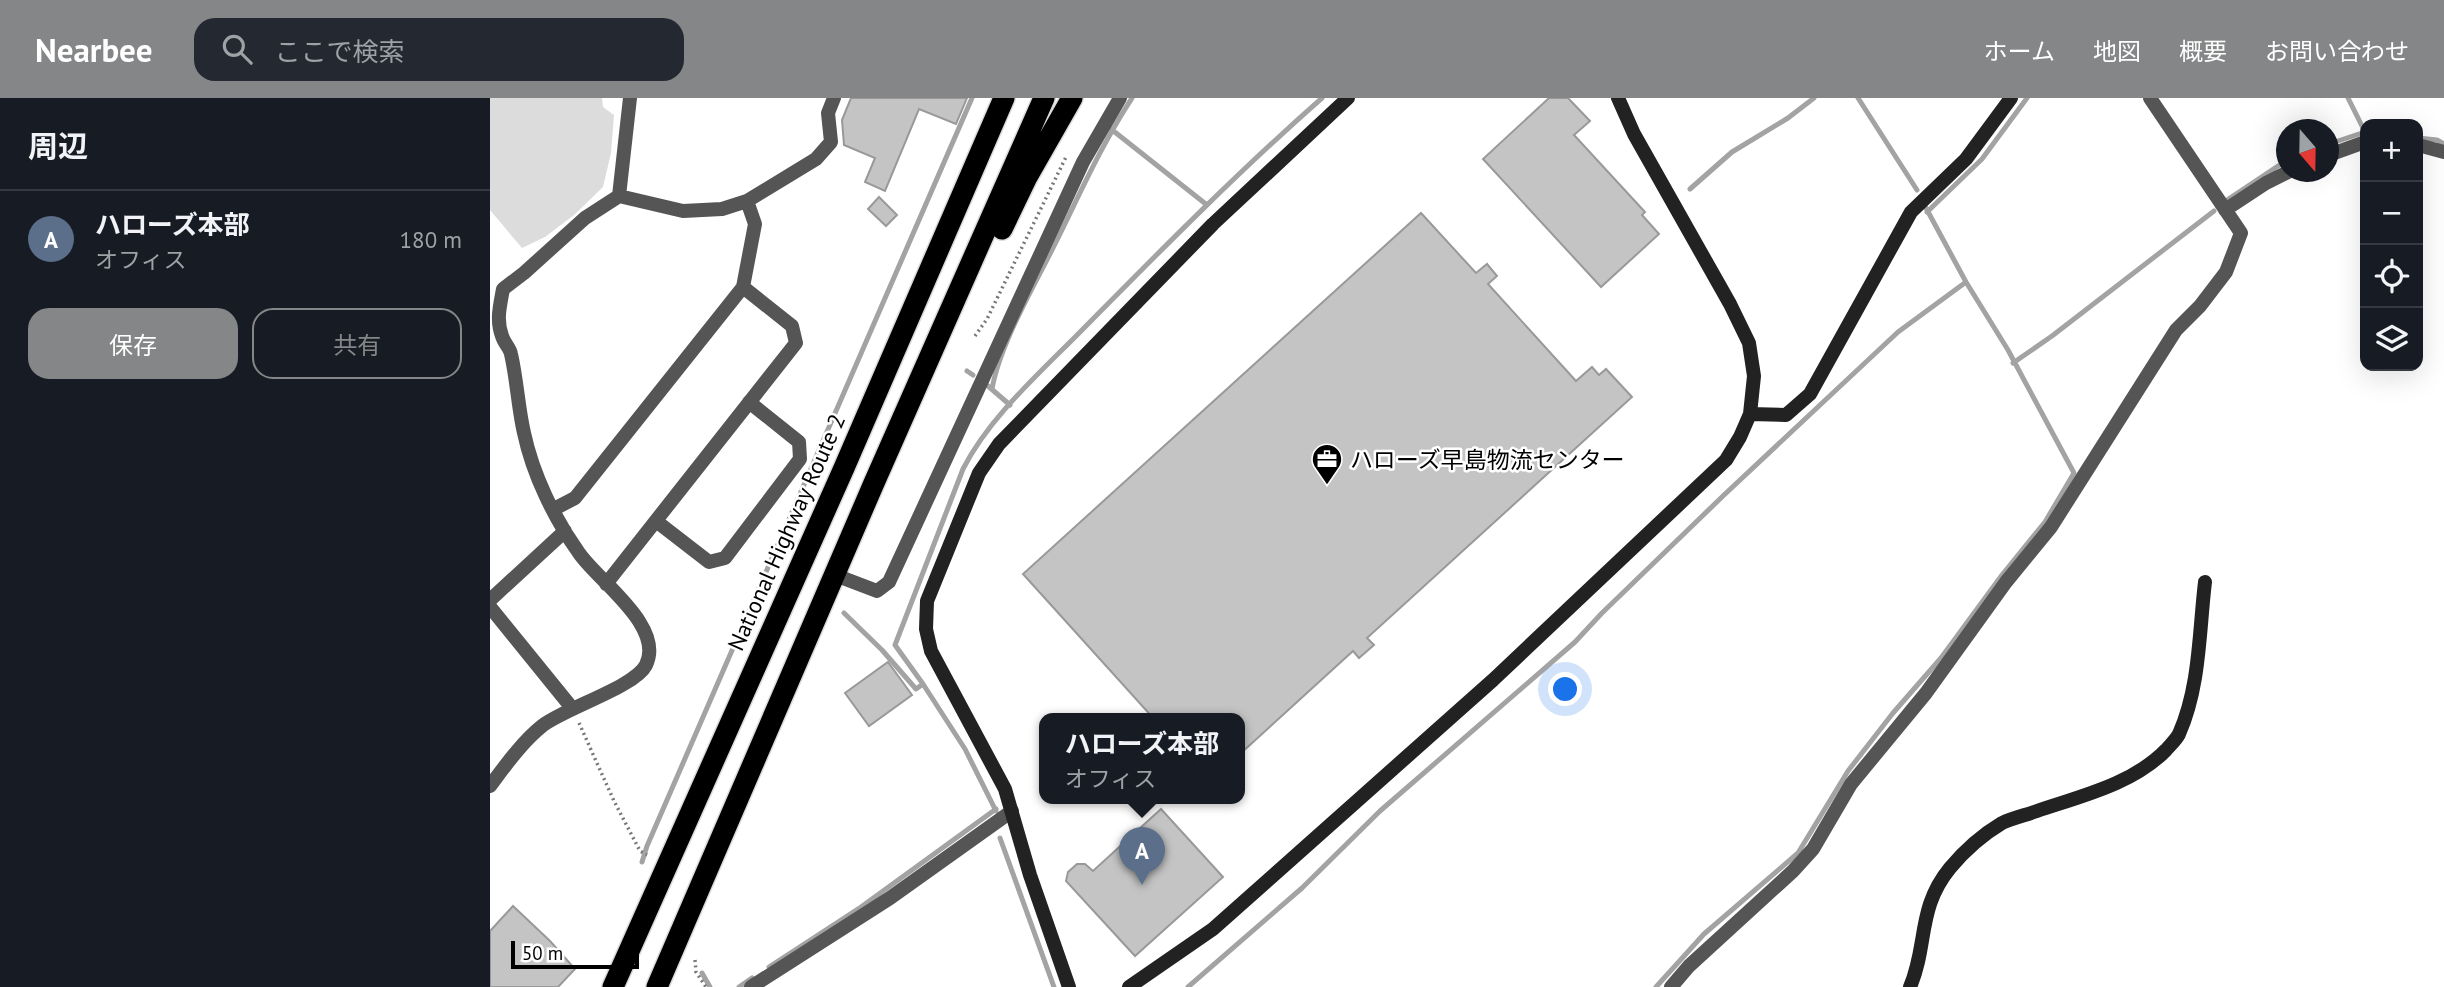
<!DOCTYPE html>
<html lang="ja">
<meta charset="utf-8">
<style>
body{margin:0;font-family:"PT Sans","Noto Sans JP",sans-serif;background:#242831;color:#f1f3f6}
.controls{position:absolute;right:21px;top:21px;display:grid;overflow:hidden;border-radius:14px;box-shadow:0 7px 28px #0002}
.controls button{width:63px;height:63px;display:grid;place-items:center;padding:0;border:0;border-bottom:2px solid #363941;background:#171b24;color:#f1f3f6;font:35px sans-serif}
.compass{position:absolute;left:1786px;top:21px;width:63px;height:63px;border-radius:50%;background:#171b24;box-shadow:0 7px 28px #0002;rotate:160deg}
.scale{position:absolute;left:21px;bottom:18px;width:128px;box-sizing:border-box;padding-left:7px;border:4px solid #000;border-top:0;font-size:19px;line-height:24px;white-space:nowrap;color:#000;-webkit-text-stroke:5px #fff;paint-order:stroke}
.you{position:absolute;left:1076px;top:592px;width:24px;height:24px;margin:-18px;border:5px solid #fff;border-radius:50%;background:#1a73e8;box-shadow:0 0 0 10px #1a73e833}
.badge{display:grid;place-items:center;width:46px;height:46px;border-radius:50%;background:#858687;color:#fff;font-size:23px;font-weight:700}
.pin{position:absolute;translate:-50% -58px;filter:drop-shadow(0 2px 4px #0008)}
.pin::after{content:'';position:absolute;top:37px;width:24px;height:21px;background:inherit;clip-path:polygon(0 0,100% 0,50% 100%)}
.popup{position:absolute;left:549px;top:615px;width:206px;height:91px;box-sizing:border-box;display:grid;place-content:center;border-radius:14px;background:#171b24;filter:drop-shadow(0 2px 5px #0005);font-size:23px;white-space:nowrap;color:#9ea1a6}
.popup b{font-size:26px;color:#f1f3f6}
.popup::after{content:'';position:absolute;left:50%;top:100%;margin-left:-14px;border:14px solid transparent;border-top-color:#171b24}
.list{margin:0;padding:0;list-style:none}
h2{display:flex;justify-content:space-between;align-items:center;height:91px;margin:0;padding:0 28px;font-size:30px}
h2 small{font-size:23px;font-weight:400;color:#9ea1a6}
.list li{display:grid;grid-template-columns:46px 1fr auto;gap:21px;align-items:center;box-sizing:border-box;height:98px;padding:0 28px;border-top:2px solid #363941}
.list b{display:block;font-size:26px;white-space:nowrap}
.list p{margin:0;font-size:23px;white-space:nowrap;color:#9ea1a6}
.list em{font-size:23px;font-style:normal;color:#9ea1a6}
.actions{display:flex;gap:14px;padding:21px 28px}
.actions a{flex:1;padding:16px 0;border:2px solid #858687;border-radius:21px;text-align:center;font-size:24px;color:#858687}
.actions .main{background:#858687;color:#fff}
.icon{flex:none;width:38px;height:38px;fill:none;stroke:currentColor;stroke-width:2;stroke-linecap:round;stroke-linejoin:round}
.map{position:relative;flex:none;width:1954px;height:889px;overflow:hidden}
header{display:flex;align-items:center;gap:42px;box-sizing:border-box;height:98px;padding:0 35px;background:#858687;color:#fff}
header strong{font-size:33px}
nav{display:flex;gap:38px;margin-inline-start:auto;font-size:24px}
.search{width:490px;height:63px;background:#242831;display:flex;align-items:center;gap:18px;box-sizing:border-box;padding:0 24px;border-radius:21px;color:#9ea1a6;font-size:26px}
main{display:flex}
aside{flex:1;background:#171b24}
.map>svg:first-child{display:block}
</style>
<header>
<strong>Nearbee</strong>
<div class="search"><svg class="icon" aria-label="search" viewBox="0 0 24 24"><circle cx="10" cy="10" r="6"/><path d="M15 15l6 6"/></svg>ここで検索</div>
<nav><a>ホーム</a><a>地図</a><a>概要</a><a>お問い合わせ</a></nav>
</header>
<main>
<aside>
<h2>周辺<small></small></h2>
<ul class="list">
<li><span class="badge" style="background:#5c6f8a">A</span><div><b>ハローズ本部</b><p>オフィス</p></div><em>180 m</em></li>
</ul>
<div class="actions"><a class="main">保存</a><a>共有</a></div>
</aside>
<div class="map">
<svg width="1954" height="889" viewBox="0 0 1954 889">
<rect width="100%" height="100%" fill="#fff"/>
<path fill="#dcdcdc" d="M0,0H112L113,9L124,17L121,55L113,89L84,117L55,139L32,150L0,112Z"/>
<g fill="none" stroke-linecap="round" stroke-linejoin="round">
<path stroke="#a3a3a3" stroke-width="5" d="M1368,0L1427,92
M1858,0L1875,34
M621,31L717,107
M1928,40L1947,42L1954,46
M1839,46L1875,34
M1200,91L1242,54L1298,20L1324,0
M1737,102L1797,62
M1437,114L1492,61L1537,0
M1523,265L1562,238L1724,113
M477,273L483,277
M498,288L520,307
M502,291C510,246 543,190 564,148C589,98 611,47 642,0
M354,515L392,552L426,591L433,586
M506,713L475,651L433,586L405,547L473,371C500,318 552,273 594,230C671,152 749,73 832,0
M510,740L564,889
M152,764L157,748L482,0
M279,869L371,809L506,711
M212,875L220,889
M249,889L262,880
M698,889L812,790L890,713L1085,544L1112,515L1234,397L1408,234L1476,184
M1166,889L1214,836L1308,755L1358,673L1403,615L1451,560L1512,477L1555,424L1584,375L1518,252L1476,184L1436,110"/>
</g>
<path fill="#c4c4c4" stroke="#999" stroke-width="2" d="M361,0H477L466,26L429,11L395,93L375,84L385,60L354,47L352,22Z
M1059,0H1078L1100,23L1084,37L1155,114L1152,117L1169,136L1111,189L993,61Z
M389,99L407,117L396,128L378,111Z
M931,115L986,175L997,166L1007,178L998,186L1086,283L1102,269L1109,277L1116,271L1142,299L877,540L884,547L869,560L863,553L750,656V621H664L533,476Z
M398,564L422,597L379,628L355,595Z
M671,711L733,779L645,858L576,783L578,774L587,766H595L603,773Z
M23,808L60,843L85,871L68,889H0V833Z"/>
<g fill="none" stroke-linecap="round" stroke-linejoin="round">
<g stroke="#dbdbdb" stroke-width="24">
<path id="highway" d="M512,131L537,79L582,0
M123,889L354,370L514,0
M167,889L384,385L554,0"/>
</g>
<path stroke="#777" stroke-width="3.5" stroke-dasharray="2 3.5" stroke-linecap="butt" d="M485,238L497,221L576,59
M89,625L124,703L150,753L157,757
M205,862L206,874L216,889"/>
<path stroke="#555" stroke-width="14" d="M1928,47L1954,54
M1839,57L1875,44
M129,98L140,0
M1735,112L1776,85L1798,74
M64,411L85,400L253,189L265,126L257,103
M166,423L219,464L235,460L310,361L309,344L259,304
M345,477L387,493L399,484L593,64L630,0
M116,486L306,245L302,228L253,189
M0,502L75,433
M0,509L82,610
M0,688C15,668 32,644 52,628C75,610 145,589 156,567C175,528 108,483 89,455C64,420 43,377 34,335C28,309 27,282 21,256C20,250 14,245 12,238C6,222 10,208 13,191L34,175L95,120L129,98L193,113L232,111L257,103L326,61L341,44L338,15L344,0
M261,889L400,800L522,713
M1181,889L1199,868L1303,773L1323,751L1361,686L1436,595L1516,484L1561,429L1686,232L1710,208L1736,174L1751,135L1660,0"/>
<path stroke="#222" stroke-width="14" d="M1128,0L1144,36L1240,206L1259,245L1264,278L1260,316
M579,889L540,777L515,691L441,553L436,531L437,503L489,375L509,346L723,126L858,0
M639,889L723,831L1003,582L1236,362L1250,339L1260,316L1296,317L1320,296L1421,114L1476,61L1521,0
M1420,889C1438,847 1427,810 1460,770C1475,752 1492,737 1512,725C1523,720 1536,717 1547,713C1591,698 1643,686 1676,652C1680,647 1686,642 1689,636C1710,589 1709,534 1715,484"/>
<use href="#highway" stroke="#000" stroke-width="21"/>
</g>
<defs>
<g id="office-pin" transform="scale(1.575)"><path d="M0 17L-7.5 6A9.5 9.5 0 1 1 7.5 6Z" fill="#000" stroke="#fff"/><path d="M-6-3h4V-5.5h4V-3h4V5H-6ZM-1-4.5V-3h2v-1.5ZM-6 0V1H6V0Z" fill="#fff"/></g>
</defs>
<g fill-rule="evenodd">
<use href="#office-pin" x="837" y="361"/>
</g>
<g text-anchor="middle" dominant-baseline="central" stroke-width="5" stroke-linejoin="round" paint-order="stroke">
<g font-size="23" fill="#000" stroke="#fff" text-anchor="start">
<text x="860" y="361">ハローズ早島物流センター</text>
</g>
<g font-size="23" fill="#000" stroke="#fff">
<text transform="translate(296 434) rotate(-66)">National Highway Route 2</text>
</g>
</g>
</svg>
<div class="controls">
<button>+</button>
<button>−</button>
<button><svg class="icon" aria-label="locate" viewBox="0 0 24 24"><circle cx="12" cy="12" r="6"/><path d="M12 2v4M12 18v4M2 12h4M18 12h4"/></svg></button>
<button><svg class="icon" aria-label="layers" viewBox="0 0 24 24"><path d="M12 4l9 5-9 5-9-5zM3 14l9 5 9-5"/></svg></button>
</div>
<svg class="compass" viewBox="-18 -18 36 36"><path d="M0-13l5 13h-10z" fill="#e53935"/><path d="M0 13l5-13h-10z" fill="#9ea1a6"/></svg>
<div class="scale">50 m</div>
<div class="you"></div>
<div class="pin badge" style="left:652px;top:787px;background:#5c6f8a">A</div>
<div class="popup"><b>ハローズ本部</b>オフィス</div>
</div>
</main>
